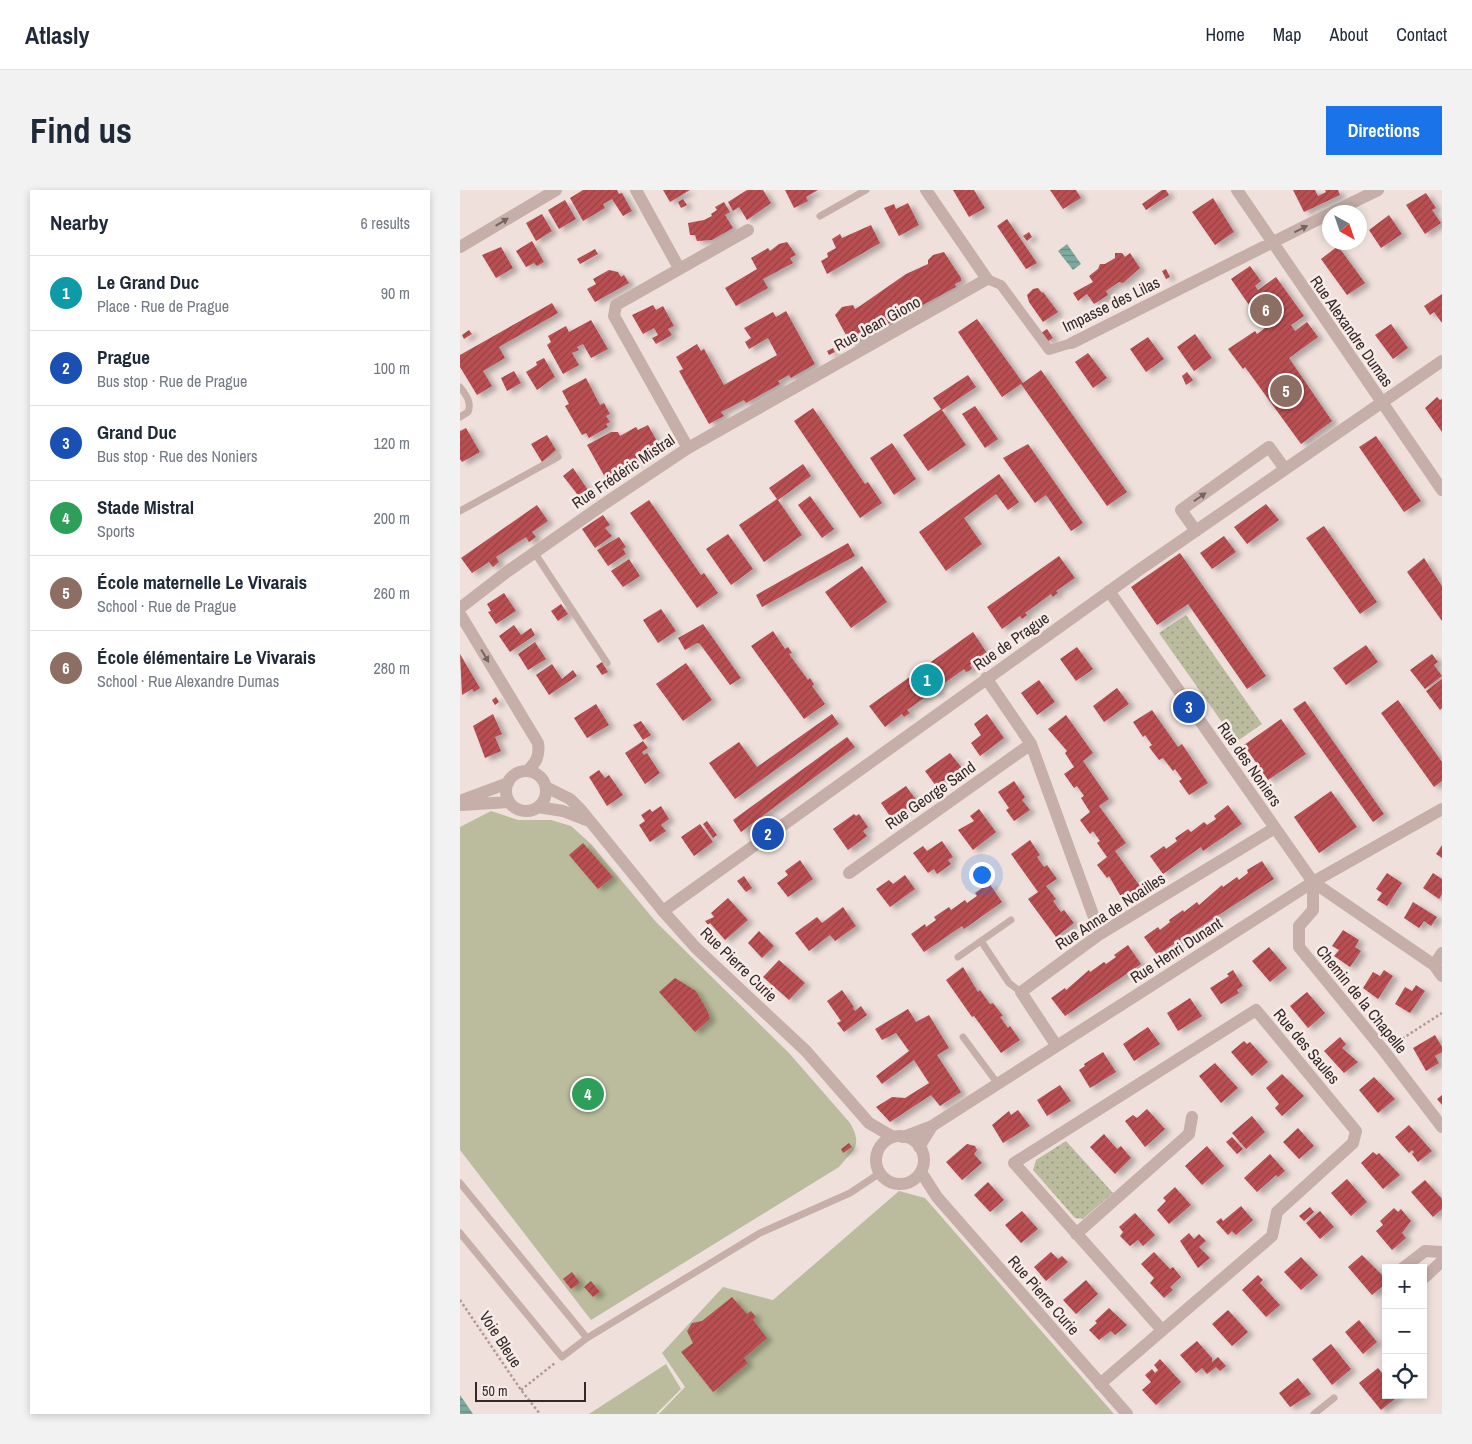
<!DOCTYPE html>
<meta charset="utf-8">
<style>
body{margin:0;font-family:"Archivo Narrow",sans-serif;background:#f2f2f3;color:#1f2937}
.controls{position:absolute;right:15px;bottom:15px;display:grid;overflow:hidden;border-radius:0px;box-shadow:0 2px 8px #0003}
.controls button{width:45px;height:45px;display:grid;place-items:center;padding:0;border:0;border-bottom:1px solid #e0e1e3;background:#fff;color:#1f2937;font:25px sans-serif}
.compass{position:absolute;left:862px;top:15px;width:45px;height:45px;border-radius:50%;background:#fff;box-shadow:0 2px 8px #0003;rotate:140deg}
.scale{position:absolute;left:15px;bottom:12px;width:111px;box-sizing:border-box;padding-left:5px;border:2px solid #342828;border-top:0;font-size:14px;line-height:18px;white-space:nowrap;color:#342828;-webkit-text-stroke:4px #f7ebe7;paint-order:stroke}
.you{position:absolute;left:521px;top:684px;width:18px;height:18px;margin:-12px;border:4px solid #fff;border-radius:50%;background:#1a73e8;box-shadow:0 0 0 8px #1a73e833}
.badge{display:grid;place-items:center;width:32px;height:32px;border-radius:50%;background:#1a73e8;color:#fff;font-size:16px;font-weight:700}
.pin{position:absolute;translate:-50% -50%;border:2px solid #fff;box-shadow:0 1px 5px #0006}
.list{margin:0;padding:0;list-style:none}
h2{display:flex;justify-content:space-between;align-items:center;height:65px;margin:0;padding:0 20px;font-size:21px}
h2 small{font-size:16px;font-weight:400;color:#747a83}
.list li{display:grid;grid-template-columns:32px 1fr auto;gap:15px;align-items:center;box-sizing:border-box;height:75px;padding:0 20px;border-top:1px solid #e0e1e3}
.list b{display:block;font-size:19px;white-space:nowrap}
.list p{margin:0;font-size:16px;white-space:nowrap;color:#747a83}
.list em{font-size:16px;font-style:normal;color:#747a83}
.icon{flex:none;width:28px;height:28px;fill:none;stroke:currentColor;stroke-width:2;stroke-linecap:round;stroke-linejoin:round}
.map{position:relative;flex:none;width:982px;height:1224px;overflow:hidden;border-radius:0px}
header{display:flex;align-items:center;gap:30px;box-sizing:border-box;height:70px;padding:0 25px;background:#fff;border-bottom:1px solid #e0e1e3}
header strong{font-size:24px}
nav{display:flex;gap:28px;margin-inline-start:auto;font-size:18px}
.intro{display:flex;align-items:center;justify-content:space-between;box-sizing:border-box;height:120px;padding:0 30px}
h1{margin:0;font-size:35px}
.button{padding:12px 22px;border-radius:0px;background:#1a73e8;color:#fff;font-size:18px;font-weight:700}
main{display:flex;gap:30px;padding:0 30px}
aside{flex:1;background:#fff;border-radius:0px;box-shadow:0 2px 8px #0003}
.map>svg:first-child{display:block}
</style>
<header>
<strong>Atlasly</strong>
<nav><a>Home</a><a>Map</a><a>About</a><a>Contact</a></nav>
</header>
<div class="intro"><h1>Find us</h1><a class="button">Directions</a></div>
<main>
<aside>
<h2>Nearby<small>6 results</small></h2>
<ul class="list">
<li><span class="badge" style="background:#0f9aa8">1</span><div><b>Le Grand Duc</b><p>Place · Rue de Prague</p></div><em>90 m</em></li>
<li><span class="badge" style="background:#1a4fb4">2</span><div><b>Prague</b><p>Bus stop · Rue de Prague</p></div><em>100 m</em></li>
<li><span class="badge" style="background:#1a4fb4">3</span><div><b>Grand Duc</b><p>Bus stop · Rue des Noniers</p></div><em>120 m</em></li>
<li><span class="badge" style="background:#2e9e5b">4</span><div><b>Stade Mistral</b><p>Sports</p></div><em>200 m</em></li>
<li><span class="badge" style="background:#8d6e63">5</span><div><b>École maternelle Le Vivarais</b><p>School · Rue de Prague</p></div><em>260 m</em></li>
<li><span class="badge" style="background:#8d6e63">6</span><div><b>École élémentaire Le Vivarais</b><p>School · Rue Alexandre Dumas</p></div><em>280 m</em></li>
</ul>
</aside>
<div class="map">
<svg width="982" height="1224" viewBox="0 0 982 1224">
<defs>
<pattern id="grass-dots" width="8" height="8" patternUnits="userSpaceOnUse" patternTransform="scale(1.25)"><rect width="8" height="8" fill="#babc9d"/><path d="M2 2h.1M6 6h.1" fill="none" stroke="#989980" stroke-width="1.8" stroke-linecap="round"/></pattern>
<pattern id="water-rules" width="6" height="5" patternUnits="userSpaceOnUse" patternTransform="scale(1.25)"><rect width="6" height="5" fill="#7da99f"/><path d="M0 2.5h6" fill="none" stroke="#678a82"/></pattern>
<pattern id="building-hatch" width="6" height="6" patternUnits="userSpaceOnUse" patternTransform="scale(1.25)"><rect width="6" height="6" fill="#ba4f52"/><path d="M-1 1l2-2M0 6l6-6M5 7l2-2" fill="none" stroke="#984244"/></pattern>
<filter id="shadow"><feDropShadow dx="5.5" dy="3" stdDeviation="2.5" flood-color="#0004"/></filter>
</defs>
<rect width="100%" height="100%" fill="#efe0db"/>
<path fill="url(#grass-dots)" d="M726,425L802,534L776,552L699,443Z
M606,951L653,1003L623,1029L615,1028L573,980L576,970Z"/>
<path fill="#babc9d" d="M31,621L58,630H91L111,636L131,654L196,732L329,863L390,933C403,956 394,959 379,977L131,1130L0,960V637Z
M439,1001L465,1008L654,1224H199L225,1197L202,1163L263,1097L313,1110Z
M206,1174L221,1199L196,1224H129Z"/>
<path fill="url(#water-rules)" d="M607,54L621,74L613,80L598,61Z
M0,1205L13,1224H0Z"/>
<path fill="url(#building-hatch)" filter="url(#shadow)" d="M123,0H157L159,4L162,3L172,21L163,26L152,9L143,14L145,18L123,31L110,8Z
M203,0H230L210,12Z
M287,0H303L311,13L287,30L279,17L273,21L268,12Z
M325,0H358L346,7L348,11L334,18Z
M493,0H514L525,18L509,27Z
M590,0H616L621,8L603,19Z
M702,0H706L709,5L686,20L682,14Z
M833,0H855L858,6L866,2L865,0H878L880,5L844,22Z
M966,3L976,18L972,20L981,33L965,44L946,15Z
M753,8L774,42L755,55L732,22Z
M223,9L227,15L221,18L218,12Z
M105,10L116,29L99,39L88,20Z
M264,12L270,22L265,25L273,38L252,50L237,51L235,45H230L228,33L244,30L252,26L251,24L257,20L255,17Z
M448,13L459,35L439,46L424,18L434,14L436,19Z
M82,24L92,41L76,51L66,33Z
M929,25L942,44L921,58L909,40Z
M547,29L577,73L566,79L537,36Z
M411,35L420,53L367,84L361,71L368,67L367,63L376,58L372,49L380,44L382,48Z
M569,42L572,47L567,51L563,46Z
M72,51L84,72L77,76L74,73L66,77L56,61Z
M327,52L336,65L330,68L333,73L303,89L308,98L276,116L265,98L297,79L291,68L308,58L310,61L319,54Z
M878,56L905,93L887,105L861,69Z
M41,57L53,78L36,88L22,65Z
M135,59L138,64L120,74L117,69Z
M484,62L501,88V91L495,94L496,97L391,154L375,125L382,117L393,115L395,119L400,116L446,84L468,74V70L473,65Z
M655,63H662L665,67L670,63L680,78L663,93L659,92L646,101L648,105L634,114L627,104L618,111L613,103L633,92L629,86L638,79L640,74H645L655,68Z
M790,76L801,91L795,96L798,100L816,87L844,126L831,135L835,141L847,132L858,147L829,168L872,231L841,254L785,177L783,179L768,159L795,141L797,144L805,138L771,89Z
M706,79L710,87L706,89L702,81Z
M149,80L158,82L161,87L164,85L169,93L135,112L127,99L136,94L133,89Z
M578,98L582,103L583,102L598,122L583,132L569,112L567,105L573,99Z
M982,104V133L974,122L970,125L964,116Z
M92,113L98,123L39,157L45,168L23,181L32,196L17,205L0,177V165Z
M193,115L196,120L203,116L214,136L208,139L212,145L196,154L192,148L198,145L194,138L183,144L172,125Z
M326,121L355,174L331,188L329,185L318,191L320,194L286,213L284,210L261,222L264,226L249,234L219,181L223,179L216,167L237,154L241,161L244,159L264,195L317,165L308,148L289,159L285,152L291,148L284,138L313,122L316,127Z
M517,129L563,193L581,180L667,302L647,316L561,194L542,207L498,142Z
M131,130L148,159L131,168L123,154L117,157L119,160L112,163L119,175L103,184L87,155L91,152L88,146L106,136L109,142Z
M931,134L948,158L933,169L915,145Z
M587,139L593,148L587,152L581,143Z
M9,140L12,144L4,149L2,145Z
M735,144L752,168L734,181L717,157Z
M688,147L704,169L686,182L670,159Z
M373,158L375,162L369,165L367,161Z
M628,163L647,188L633,198L615,172Z
M84,168L95,187L77,200L66,182L77,175L76,172Z
M54,181L61,193L47,201L41,188Z
M727,182L733,190L726,195L722,186Z
M508,185L516,197L482,220L506,255L468,281L443,245L481,219L473,208Z
M126,188L140,215L144,213L150,224L146,226L150,232L146,234L148,237L129,248L126,243L122,245L105,216L109,214L102,201Z
M977,207L980,210L982,209V242L965,218Z
M515,216L538,249L525,258L502,224Z
M353,218L405,294L408,292L422,313L400,328L334,231Z
M188,235L198,253L191,257L189,254L184,257L187,266L146,289L127,255L151,242H158L160,246L176,237L178,240Z
M6,238L20,262L2,272L0,269V241Z
M87,245L96,260L82,272L71,254Z
M916,246L961,311L944,322L899,257Z
M432,253L456,289L434,305L410,268Z
M568,254L623,333L611,341L586,305L575,313L543,268Z
M343,274L351,286L318,310L342,345L304,372L279,335L317,309L309,298Z
M113,278L130,303L121,309L103,286Z
M539,284L559,312L548,320L536,304L504,328L522,354L486,381L459,342Z
M350,306L374,339L362,348L338,315Z
M189,310L241,385L244,383L258,403L237,418L170,323Z
M806,314L819,330L787,354L774,337Z
M77,315L88,331L72,342L76,347L69,352L66,347L36,367L39,372L33,377L29,372L12,383L1,368Z
M143,325L150,335L145,338L152,346L135,358L122,339Z
M864,336L917,412L900,424L846,348Z
M268,344L293,379L271,395L246,359Z
M764,346L776,362L752,379L740,363Z
M159,347L166,357L163,359L166,364L148,376L137,360Z
M388,353L395,366L302,417L296,405Z
M720,363L806,486L787,499L728,414L697,435L671,397Z
M599,366L615,388L596,401L598,403L593,407L591,404L565,423L567,425L562,429L560,426L542,439L527,417Z
M964,368L982,396V431L947,382Z
M169,369L180,386L163,397L151,381Z
M402,376L427,412L391,438L365,402Z
M44,403L56,421L36,434L28,422L31,421L27,414Z
M101,414L108,424L98,431L91,421Z
M201,419L216,441L198,453L183,430Z
M243,434L281,488L270,495L240,454L237,453L225,460L218,448Z
M54,435L61,445L71,438L75,445L50,462L39,446Z
M313,441L325,459L328,457L332,463L329,464L348,490L350,488L354,494L352,496L365,514L344,529L291,456Z
M513,442L527,463L510,475L512,478L509,481L506,482L504,479L478,498L480,501L475,505L473,502L447,520L450,523L444,527L442,524L425,537L409,516Z
M75,452L86,469L68,480L58,464Z
M906,455L918,472L886,495L873,478Z
M617,457L633,479L616,491L600,469Z
M0,464L20,498L14,502L12,499L2,505Z
M972,464L978,472L974,475L982,486L965,499L950,480Z
M142,472L148,482L142,485L136,476Z
M226,473L252,510L223,531L196,494Z
M92,474L102,489L113,480L117,486L89,505L76,485Z
M982,489V518L980,520L966,501Z
M579,490L595,512L577,525L561,503Z
M657,498L669,514L644,532L633,516Z
M36,507L39,512L35,515L32,510Z
M938,510L982,572V591L974,597L921,523Z
M845,511L924,624L913,632L833,519Z
M136,514L149,535L127,548L114,528Z
M692,520L718,557L722,554L748,593L729,605L719,591L722,589L715,579L713,581L703,568L699,570L689,557L692,555L685,545L683,547L673,532Z
M33,524L42,544L35,547L41,561L25,568L13,536Z
M372,524L379,534L275,609L249,573L279,552L297,577Z
M527,524L544,548L520,566L511,553L521,545L514,534Z
M606,525L633,563L623,571L649,609L639,616L666,653L655,661L682,699L664,712L649,686L647,688L637,675L647,667L637,653L640,651L633,641L630,644L620,630L630,622L621,608L624,606L617,596L614,598L604,584L614,577L605,563L607,561L588,539Z
M821,529L846,564L808,590L784,555Z
M181,531L191,545L183,550L173,535Z
M387,547L395,557L281,642L273,630Z
M183,551L188,558L182,562L184,565L187,563L200,583L185,594L165,563Z
M490,563L502,578L476,596L465,581Z
M139,580L145,588L149,585L163,605L147,616L129,587Z
M554,591L565,607L562,610L570,620L554,631L546,620L549,618L538,602Z
M446,596L457,611L432,629L421,613Z
M871,601L897,637L859,663L834,627Z
M768,615L782,634L743,661L741,657L703,684L690,666L704,656L706,659L717,651L715,648L728,639L731,642L744,632L747,635L756,629L754,626Z
M201,616L209,629L201,635L206,641L190,652L179,635L185,631L181,625L190,619L192,622Z
M519,619L536,642L513,660L498,640L514,631L510,626Z
M394,624L396,626L399,624L408,637L403,641L407,646L388,660L373,639Z
M247,631L257,645L253,648L243,634Z
M240,634L253,652L234,666L221,647Z
M570,650L580,665L577,667L584,677L587,675L597,689L586,696L596,709L593,711L601,722L604,720L614,733L596,747L568,709L578,702L551,664Z
M482,651L493,667L488,670L491,674L477,684L474,679L468,683L453,663L463,656L467,661Z
M123,653L153,687L138,699L109,665Z
M982,655V668L976,664Z
M340,670L353,689L328,707L317,693L328,685L325,681Z
M802,671L814,689L697,765L684,747L698,737L700,740L710,732L709,730L723,720L724,722L737,712L739,715L762,695L763,697L777,687L779,690L788,683L787,680Z
M927,683L942,693L927,716L917,710L922,703L916,699Z
M973,683L982,689V704L979,709L963,698Z
M445,685L455,699L430,717L416,699L429,690L433,694Z
M284,686L292,698L286,702L277,691Z
M529,693L542,712L504,739L502,736L464,762L451,744L465,734L466,737L476,730L474,727L489,717L491,720L505,710L507,713L517,706L515,703Z
M268,708L288,730L265,750L250,733L248,735L245,731L254,727L251,723Z
M953,712L977,727L971,736L964,731L959,738L944,728Z
M383,717L396,736L375,751L370,745L349,761L335,743L357,727L362,733Z
M883,740L899,750L895,757L901,761L890,777L874,766L879,760L872,756Z
M299,741L314,756L302,768L288,753Z
M668,755L681,774L605,826L591,808L605,798L606,800L629,780L630,782L644,772L646,774L656,767L654,765Z
M809,757L827,778L810,792L792,771Z
M319,770L345,793L329,810L303,787Z
M503,777L518,802L520,800L530,814L533,813L543,826L540,827L548,838L550,836L560,850L541,863L514,826L512,827L486,790Z
M773,780L783,796L777,800L779,803L761,814L750,798L769,786L767,784Z
M924,780L933,786L918,809L903,798L913,782L920,786Z
M215,788L236,801L248,822L250,829L235,842L199,802Z
M956,795L965,801L950,823L935,814L945,797L952,801Z
M382,800L394,817L393,818L395,821L401,816L407,825L384,842L377,833L381,831L367,811Z
M847,802L865,823L848,838L830,816Z
M730,808L742,826L718,841L707,823Z
M448,819L456,832L469,825L489,858L477,865L501,902L480,916L471,905L430,932L416,917L432,907L445,908L469,893L454,870L422,894L416,886L449,861L436,843L422,850L415,839Z
M688,837L700,854L674,871L663,854Z
M975,845L982,857V862L975,866L979,873L966,881L953,858Z
M880,847L886,854L882,858L898,872L884,883L864,861Z
M784,851L787,854L790,852L808,872L792,886L771,862Z
M643,862L656,882L630,898L619,880L625,876L624,874Z
M755,873L778,898L761,913L739,886Z
M822,884L844,906L822,926L815,918L819,914L806,898Z
M914,887L935,909L918,923L899,900Z
M600,895L611,911L587,926L577,910Z
M982,905V915L977,909Z
M687,919L705,939L685,957L665,931L673,925L677,928Z
M558,920L570,936L543,953L532,935L549,921L551,925Z
M792,926L805,942L786,959L772,943Z
M949,935L972,961L958,972L952,964L954,962L952,960L949,963L935,947Z
M838,938L854,956L839,969L823,952Z
M644,944L657,959L661,956L671,968L655,984L630,957Z
M772,947L783,959L777,964L766,952Z
M389,953L392,957L383,963L381,959Z
M507,954L515,956L517,960L514,964L522,973L502,990L486,972Z
M747,956L764,976L742,995L725,976Z
M913,962L917,965L919,963L940,985L923,999L901,973Z
M810,964L825,981L818,987L816,985L797,1002L784,988Z
M887,989L907,1012L891,1026L871,1003Z
M965,990L982,1009V1019L973,1027L951,1002Z
M528,992L544,1010L530,1022L514,1005Z
M715,997L731,1015L709,1034L697,1020L706,1011L703,1008Z
M781,1016L793,1030L776,1045L772,1041L768,1045L756,1032L761,1028L763,1031Z
M850,1017L854,1022L844,1031L839,1026Z
M934,1018L938,1022L941,1019L951,1031L942,1043L946,1048L932,1060L916,1041L923,1035L920,1031Z
M562,1021L578,1039L561,1053L545,1035Z
M860,1021L874,1037L860,1049L846,1033Z
M675,1023L695,1045L683,1056L678,1050L670,1056L660,1046L663,1042L659,1037Z
M729,1043L734,1049L739,1044L746,1051L739,1057L750,1068L738,1078L720,1051Z
M591,1062L598,1069L602,1066L608,1072L586,1091L574,1077Z
M694,1062L710,1079L713,1077L721,1087L710,1097L713,1100L704,1108L690,1093L694,1088L681,1074Z
M902,1065L926,1089V1093L912,1105L888,1077Z
M841,1067L858,1085L841,1100L824,1082Z
M112,1082L120,1093L111,1099L103,1089Z
M798,1085L803,1090L800,1093L820,1115L806,1127L782,1100Z
M626,1090L638,1104L616,1124L603,1110Z
M131,1091L140,1102L133,1107L124,1097Z
M272,1107L287,1124L291,1121L296,1127L293,1130L307,1148L284,1168L288,1173L253,1202L221,1162L233,1153L227,1141L232,1133L242,1131Z
M649,1118L667,1135L655,1145L651,1141L639,1150L629,1140L637,1133L635,1131Z
M768,1120L788,1142L772,1156L752,1134Z
M899,1130L917,1152L903,1164L885,1142Z
M737,1151L752,1168V1172L758,1167L766,1176L760,1181L756,1177L747,1184L742,1178L736,1183L720,1165Z
M871,1154L891,1179L872,1195L852,1169Z
M700,1169L721,1192L696,1215L682,1200L691,1192L685,1185L692,1179L695,1183L698,1180L694,1175Z
M918,1178L926,1188V1205H940L921,1220L899,1193Z
M838,1188L851,1204L830,1217L819,1203Z"/>
<g fill="none" stroke-linecap="round" stroke-linejoin="round">
<path stroke="#b19893" stroke-width="2.5" stroke-dasharray="2.5 2.5" stroke-linecap="butt" d="M934,854L982,823
M0,1110L61,1200L80,1224
M61,1200L95,1173"/>
<path stroke="#c6aea9" stroke-width="7" d="M360,26L406,0
M0,197C6,205 12,212 8,222L0,227
M0,321L98,267
M74,362L147,473
M521,751L549,793L561,802
M498,767L551,730
M503,847L538,894
M0,993L127,1148
M0,1043L102,1167L127,1148L300,1043L390,1003L420,983
M854,1224L874,1208"/>
<path stroke="#c6aea9" stroke-width="10" d="M527,89L541,95L589,160L612,153"/>
<path stroke="#c6aea9" stroke-width="12" d="M176,0L219,78
M777,0L982,300
M873,22L918,0
M0,57L96,0
M612,153L869,24
M228,258L154,126L156,115L288,40
M736,341L721,320L809,257L825,279
M649,401L853,692L974,775L982,786
M0,418L48,381L144,314L228,258L527,89L466,0
M0,424L78,553C80,566 76,573 67,581
M526,488L571,554L640,744
M389,683L571,554
M853,692V720L839,736V757L924,861L982,937
M203,721L679,380L982,171
M974,775L982,763
M596,855L561,802L640,744L815,638
M443,947L472,936L853,692L982,619
M459,957L472,936
M616,1044L729,944L732,927
M943,1078L965,1061L982,1062
M963,1089L982,1071
M640,1194L812,1046L817,1022L893,953L896,941L796,820L554,973L702,1140"/>
<path stroke="#c6aea9" stroke-width="12" d="M46 601a20 20 0 1 1 40 0a20 20 0 1 1-40 0Z
M86,597L110,609L121,620L203,721L236,758L346,861L409,933L433,947
M0,611L48,593
M1,615L49,612
M78,617L103,621L126,630
M416 970a24 24 0 1 1 48 0a24 24 0 1 1-48 0Z
M461,982L477,1007L667,1224"/>
</g>
<defs><path id="oneway-solid" d="M-6-.8H1V-3.2L6.5 0L1 3.2V.8H-6Z" transform="scale(1.25)"/></defs>
<g fill="#766462">
<use href="#oneway-solid" transform="translate(42 32) rotate(-31)"/>
<use href="#oneway-solid" transform="translate(841 39) rotate(-27)"/>
<use href="#oneway-solid" transform="translate(740 307) rotate(-35)"/>
<use href="#oneway-solid" transform="translate(25 466) rotate(59)"/>
</g>
<g text-anchor="middle" dominant-baseline="central" stroke-width="5" stroke-linejoin="round" paint-order="stroke">
<g font-size="16" fill="#342828" stroke="#f7ebe7">
<text transform="translate(651 114) rotate(-26)">Impasse des Lilas</text>
<text transform="translate(417 133) rotate(-29)">Rue Jean Giono</text>
<text transform="translate(892 141) rotate(55)">Rue Alexandre Dumas</text>
<text transform="translate(163 281) rotate(-34)">Rue Frédéric Mistral</text>
<text transform="translate(551 451) rotate(-35)">Rue de Prague</text>
<text transform="translate(790 574) rotate(55)">Rue des Noniers</text>
<text transform="translate(470 605) rotate(-35)">Rue George Sand</text>
<text transform="translate(650 721) rotate(-33)">Rue Anna de Noailles</text>
<text transform="translate(716 760) rotate(-33)">Rue Henri Dunant</text>
<text transform="translate(279 774) rotate(44)">Rue Pierre Curie</text>
<text transform="translate(902 809) rotate(51)">Chemin de la Chapelle</text>
<text transform="translate(847 856) rotate(50)">Rue des Saules</text>
<text transform="translate(584 1105) rotate(49)">Rue Pierre Curie</text>
<text transform="translate(41 1149) rotate(57)">Voie Bleue</text>
</g>
</g>
</svg>
<div class="controls">
<button>+</button>
<button>−</button>
<button><svg class="icon" aria-label="locate" viewBox="0 0 24 24"><circle cx="12" cy="12" r="6"/><path d="M12 2v4M12 18v4M2 12h4M18 12h4"/></svg></button>
</div>
<svg class="compass" viewBox="-18 -18 36 36"><path d="M0-13l5 13h-10z" fill="#e53935"/><path d="M0 13l5-13h-10z" fill="#747a83"/></svg>
<div class="scale">50 m</div>
<div class="you"></div>
<div class="pin badge" style="left:467px;top:490px;background:#0f9aa8">1</div>
<div class="pin badge" style="left:308px;top:644px;background:#1a4fb4">2</div>
<div class="pin badge" style="left:729px;top:517px;background:#1a4fb4">3</div>
<div class="pin badge" style="left:128px;top:904px;background:#2e9e5b">4</div>
<div class="pin badge" style="left:826px;top:201px;background:#8d6e63">5</div>
<div class="pin badge" style="left:806px;top:120px;background:#8d6e63">6</div>
</div>
</main>
